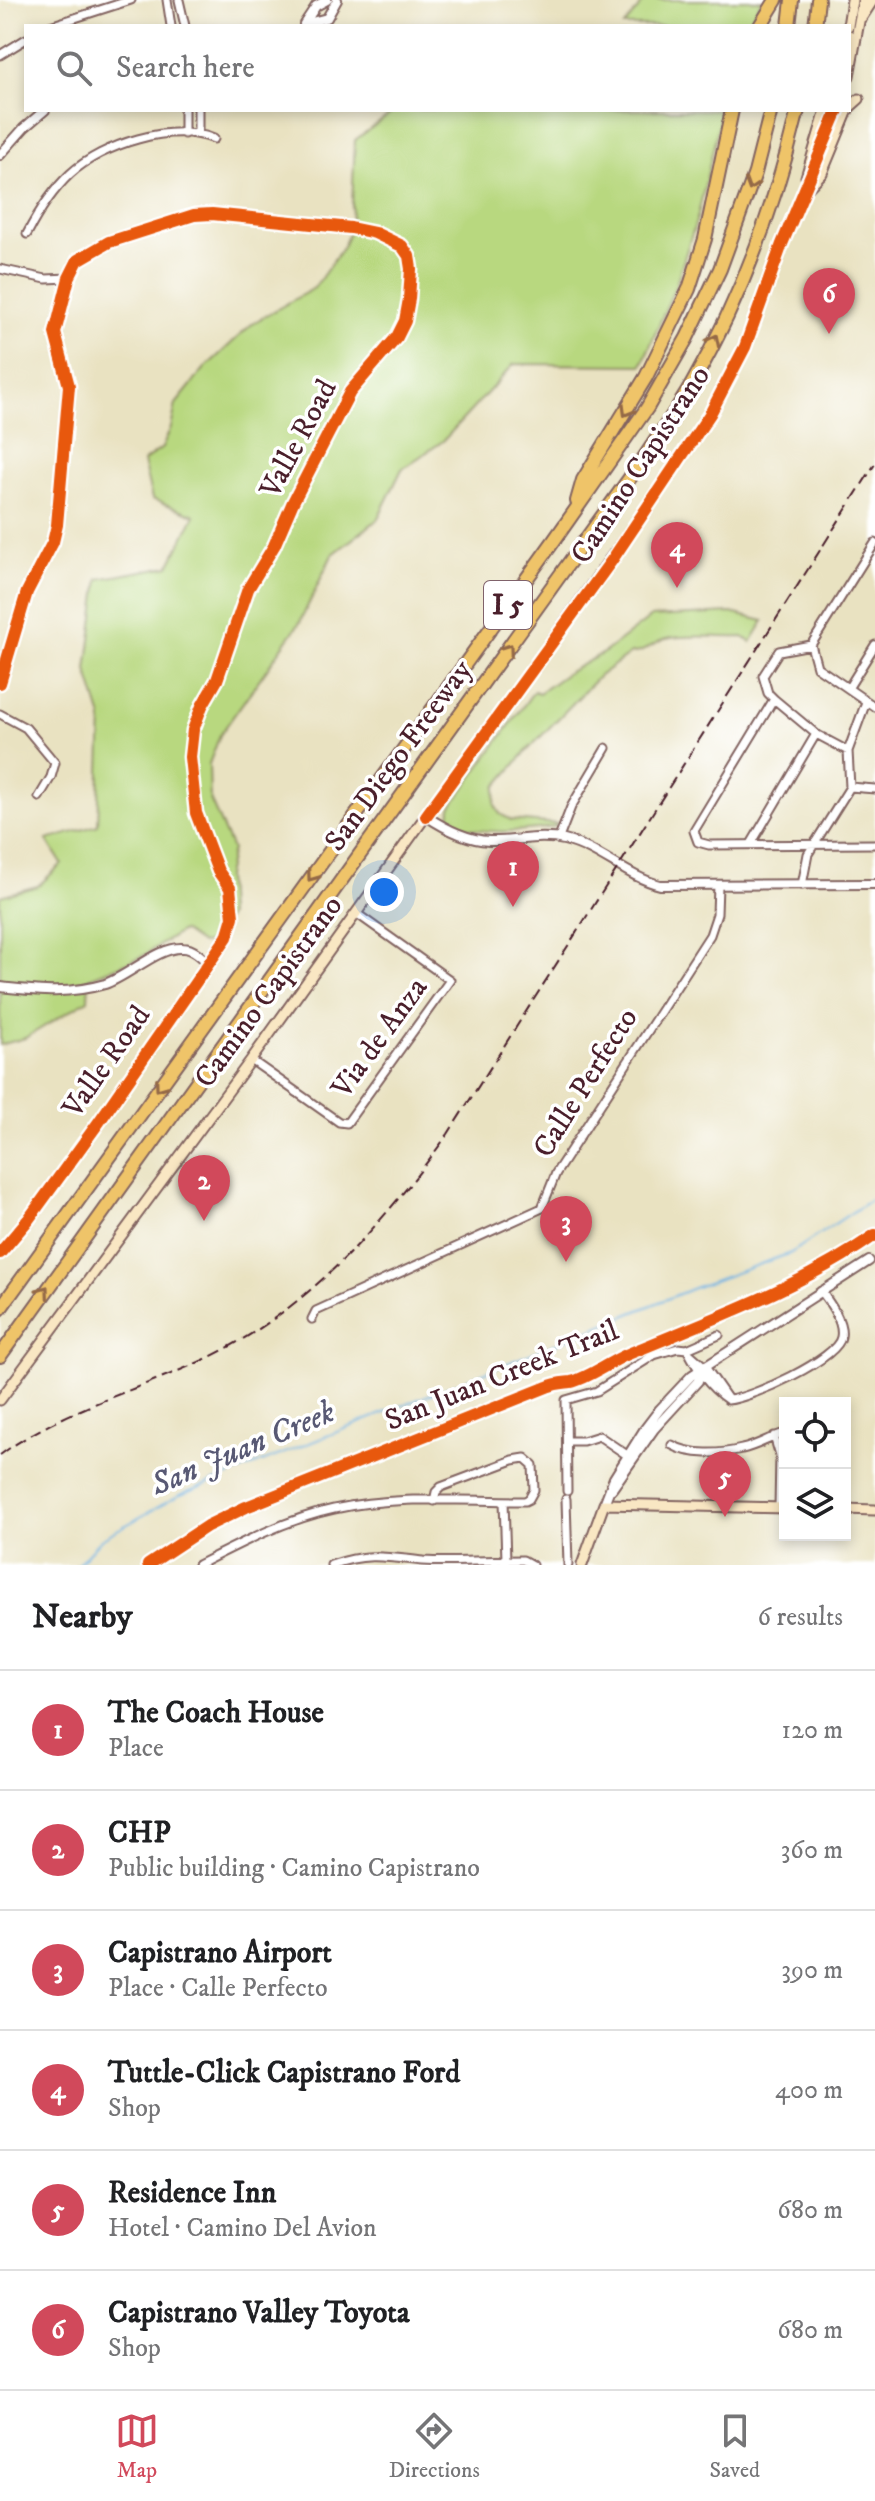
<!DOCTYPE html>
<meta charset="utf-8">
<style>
body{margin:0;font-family:"IM FELL DW Pica",serif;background:#f6f6f6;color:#202124}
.controls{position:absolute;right:24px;bottom:24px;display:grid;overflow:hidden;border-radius:0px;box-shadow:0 4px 12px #0003}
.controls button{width:72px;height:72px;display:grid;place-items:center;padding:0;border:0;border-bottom:2px solid #e0e0e0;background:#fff;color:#202124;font:40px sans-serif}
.you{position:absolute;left:384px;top:892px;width:28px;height:28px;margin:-20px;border:6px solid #fff;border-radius:50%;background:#1a73e8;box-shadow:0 0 0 12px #1a73e833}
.badge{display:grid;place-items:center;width:52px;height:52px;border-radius:50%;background:#d1495b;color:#fff;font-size:26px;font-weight:700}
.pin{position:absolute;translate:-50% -66px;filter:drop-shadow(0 2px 4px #0008)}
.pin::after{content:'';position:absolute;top:42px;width:28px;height:24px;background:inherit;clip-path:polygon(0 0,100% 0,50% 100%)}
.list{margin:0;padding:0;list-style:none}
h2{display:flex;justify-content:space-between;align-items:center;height:104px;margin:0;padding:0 32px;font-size:34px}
h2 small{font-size:26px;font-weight:400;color:#757577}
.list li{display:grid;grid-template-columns:52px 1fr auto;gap:24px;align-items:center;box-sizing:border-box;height:120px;padding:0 32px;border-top:2px solid #e0e0e0}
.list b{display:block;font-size:30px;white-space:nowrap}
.list p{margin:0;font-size:26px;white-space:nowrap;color:#757577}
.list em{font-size:26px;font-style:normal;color:#757577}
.icon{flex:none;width:44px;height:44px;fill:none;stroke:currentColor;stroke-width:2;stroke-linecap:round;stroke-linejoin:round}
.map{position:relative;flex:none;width:875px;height:1565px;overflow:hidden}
.search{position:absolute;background:#fff;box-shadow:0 4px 12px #0003;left:24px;right:24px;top:24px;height:88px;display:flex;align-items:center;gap:20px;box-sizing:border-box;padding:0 28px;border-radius:0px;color:#757577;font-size:30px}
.sheet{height:824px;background:#fff}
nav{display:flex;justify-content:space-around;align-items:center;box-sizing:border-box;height:112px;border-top:2px solid #e0e0e0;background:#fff;font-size:22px;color:#757577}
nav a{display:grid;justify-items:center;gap:4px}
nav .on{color:#d1495b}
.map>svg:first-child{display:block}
</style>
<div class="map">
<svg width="875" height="1565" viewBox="0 0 875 1565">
<rect width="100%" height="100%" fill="#fff"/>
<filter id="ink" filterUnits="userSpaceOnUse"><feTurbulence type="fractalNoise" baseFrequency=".0125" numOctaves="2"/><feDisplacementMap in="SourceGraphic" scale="16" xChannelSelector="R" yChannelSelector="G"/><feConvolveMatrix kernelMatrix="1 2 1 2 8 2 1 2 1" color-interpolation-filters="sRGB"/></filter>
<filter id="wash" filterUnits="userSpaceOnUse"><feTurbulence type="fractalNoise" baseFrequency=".006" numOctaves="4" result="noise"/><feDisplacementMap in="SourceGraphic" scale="32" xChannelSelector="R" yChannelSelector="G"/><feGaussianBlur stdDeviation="1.8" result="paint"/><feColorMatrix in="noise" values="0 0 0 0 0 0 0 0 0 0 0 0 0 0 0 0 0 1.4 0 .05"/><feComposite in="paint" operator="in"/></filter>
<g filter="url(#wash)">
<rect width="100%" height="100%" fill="#e9e2c1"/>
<path fill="#b8d87f" stroke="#817c55" stroke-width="2" d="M645,0H762L747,26H624Z
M396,110H722L698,215L675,287L642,365L514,364L443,441L402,469L377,520L332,555L300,622L220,735L209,764L210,799L232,849L226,876L228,916L211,943L201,944L182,931L141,957L89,978L88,1000L25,1038L0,1045V896L38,886L62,864L47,840L98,825L102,718L87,670L99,579L169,566L195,515L152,499L143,462L162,448L171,428L176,404L205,368L253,323L314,288L343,247L351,227L355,140Z
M731,613L764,621L751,642L743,637C719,638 690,634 666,639C654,642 644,654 631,653L599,676L524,754L496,787L495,805L500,814L511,820L559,824L553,827C524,831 476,837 450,820L451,807L534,691L539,693L567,673L605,652L651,617Z"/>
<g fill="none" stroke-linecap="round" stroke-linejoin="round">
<path stroke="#6cb1e2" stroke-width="2" d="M77,1565L101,1539L178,1496L694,1288L791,1253L875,1197"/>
</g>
</g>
<g filter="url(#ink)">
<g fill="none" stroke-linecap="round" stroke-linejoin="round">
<g stroke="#826360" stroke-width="11">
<path id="minor" d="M167,0L171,26
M179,0L185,26
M50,26L131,0
M0,55L26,39
M184,110V134
M198,132V110
M27,234C39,211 51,192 70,174C103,144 171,122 214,139
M0,269L46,279L69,278
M875,543L811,645L779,651L763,676L768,693L774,699L694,831L698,842L709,845L875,844
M811,645L817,667L875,707
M0,683L27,592L53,542L57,525L69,386L55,333L69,278L78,260L109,242L194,215L212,214L351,228L375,233L391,240L402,246L409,256L411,269L405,321L385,352L350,392L331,426L274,546L241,604L217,680L202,706L193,730L190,757L196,813L218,871L230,888L233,917L227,937L209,964
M849,687L875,645
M774,699L816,734L848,751
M0,714L26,728L55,763L51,777L39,797
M850,787L848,751L866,702
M559,838L571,807L606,748
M751,844L816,734
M802,885L808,854L850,787L875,789
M251,1060L339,1122L347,1123L450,980L356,913
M312,1319L316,1311L542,1208L556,1173L710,935L717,914L718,885
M687,1349C698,1370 708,1386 728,1400C749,1399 838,1359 841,1337C844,1322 830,1303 821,1291
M690,1354L706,1368L727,1398
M774,1436L780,1456L779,1508
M567,1441H583L599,1436L627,1455
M672,1445C691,1456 721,1454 742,1449C757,1446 770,1437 785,1433
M567,1491L566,1400L597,1391L654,1355L678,1348L687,1349L719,1335
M566,1499L568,1565
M504,1501L506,1560
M198,1565C241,1543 287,1519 334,1509C396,1495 462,1501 525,1501L529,1499L534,1490L533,1465L525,1458L513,1460L441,1487L436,1492L434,1501
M331,1565C369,1552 386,1557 423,1561C456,1563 490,1560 523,1560L532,1565"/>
</g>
<g stroke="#826360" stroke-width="12">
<path id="tertiary" d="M327,0L316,6L304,24L327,18L337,0
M0,155L24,128L45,110
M426,816C444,828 467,840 489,841C514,842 540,834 564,840C599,848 625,876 660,885L875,884
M0,987C38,991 67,995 105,984C129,976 159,946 183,948C193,948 202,957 209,964C137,1058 77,1162 0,1253
M612,1489L654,1429L698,1381L699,1373
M604,1504L614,1478L644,1430L660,1409L692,1375L869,1261"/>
</g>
<g stroke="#826360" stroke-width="13">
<path id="secondary" d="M862,17L873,0
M848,26L852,0
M849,35V46
M849,76L863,0
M849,108L859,99
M806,177L826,110
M806,190L822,173L848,110
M0,1400L251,1060L680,461L723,392L745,347L782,244L838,110
M845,1509L875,1510
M582,1565L604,1504L785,1508"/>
</g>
<g stroke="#826360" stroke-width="16">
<path id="motorway" d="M760,26L776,0
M789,26L792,0
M815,26L818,0
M577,501L583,480L646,377L689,289L705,239L732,110
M0,1309L553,542L647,408L687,338L720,269L755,173L771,110
M0,1356L642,461C659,435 677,410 692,384C741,299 775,205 798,110"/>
</g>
<use href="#minor" stroke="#fff" stroke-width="7"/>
<use href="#tertiary" stroke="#fff" stroke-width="8"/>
<use href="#secondary" stroke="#f9e7c3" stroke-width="9"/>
<use href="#motorway" stroke="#efc469" stroke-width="12"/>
<path stroke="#4a1f2b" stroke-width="2" stroke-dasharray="12 6" stroke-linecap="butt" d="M0,1455C59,1411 132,1392 199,1362C305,1314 381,1226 448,1134L875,464"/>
<g stroke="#fff" stroke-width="17">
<path id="cycleway" d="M0,683L27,592L53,542L57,525L69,386L55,333L69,278L78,260L109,242L194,215L212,214L351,228L375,233L402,246L409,256L411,269L409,299L405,321L397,337L350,392L293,502L274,546L248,589L217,680L202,706L193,730L190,757L196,813L218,871L230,888L233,917L227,937L99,1122L28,1220L0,1253
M426,816L612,560L710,414L745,347L782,244L838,110
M148,1565L207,1526L246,1507L547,1387C555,1383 562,1383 571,1382C587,1379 610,1362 626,1355C712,1319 798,1289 875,1235"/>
</g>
<use href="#cycleway" stroke="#e8590c" stroke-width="12"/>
</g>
<defs><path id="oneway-chevron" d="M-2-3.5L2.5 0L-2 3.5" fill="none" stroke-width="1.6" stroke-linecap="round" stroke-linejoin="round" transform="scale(2)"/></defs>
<g stroke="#946947">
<use href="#oneway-chevron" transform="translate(751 185) rotate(108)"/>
<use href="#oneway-chevron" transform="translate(714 340) rotate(-64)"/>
<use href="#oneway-chevron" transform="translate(627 411) rotate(120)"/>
<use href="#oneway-chevron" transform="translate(508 649) rotate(-54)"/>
<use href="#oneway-chevron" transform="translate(312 876) rotate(126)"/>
<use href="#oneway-chevron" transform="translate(160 1086) rotate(126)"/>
<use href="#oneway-chevron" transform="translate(44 1291) rotate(-54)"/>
</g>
</g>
<g text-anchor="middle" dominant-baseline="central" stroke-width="7" stroke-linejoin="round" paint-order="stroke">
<rect fill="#fff" stroke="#80626b" stroke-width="2" x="484" y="581" width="48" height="48" rx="6"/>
<g font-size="28" font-weight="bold" fill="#4a1f2b">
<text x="508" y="605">I 5</text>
</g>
<g font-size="30" fill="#4a1f2b" stroke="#fff">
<text transform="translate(299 439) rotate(-62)">Valle Road</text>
<text transform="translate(641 465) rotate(-57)">Camino Capistrano</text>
<text transform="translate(399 756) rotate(-54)">San Diego Freeway</text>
<text transform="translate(269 992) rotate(-54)">Camino Capistrano</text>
<text transform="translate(380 1038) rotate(-54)">Via de Anza</text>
<text transform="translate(107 1062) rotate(-55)">Valle Road</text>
<text transform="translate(586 1083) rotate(-58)">Calle Perfecto</text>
<text transform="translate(502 1376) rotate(-22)">San Juan Creek Trail</text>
</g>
<g font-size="32" font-style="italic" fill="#585974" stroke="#fff">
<text transform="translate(243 1449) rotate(-23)">San Juan Creek</text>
</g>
</g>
</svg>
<div class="controls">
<button><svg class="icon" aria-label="locate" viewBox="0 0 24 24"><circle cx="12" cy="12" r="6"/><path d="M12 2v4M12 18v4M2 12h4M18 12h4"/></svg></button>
<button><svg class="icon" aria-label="layers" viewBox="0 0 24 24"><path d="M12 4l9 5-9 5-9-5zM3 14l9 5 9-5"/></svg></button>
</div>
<div class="you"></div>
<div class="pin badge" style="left:513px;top:907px">1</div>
<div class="pin badge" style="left:204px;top:1221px">2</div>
<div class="pin badge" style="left:566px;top:1262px">3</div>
<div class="pin badge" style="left:677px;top:588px">4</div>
<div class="pin badge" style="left:725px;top:1517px">5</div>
<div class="pin badge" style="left:829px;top:334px">6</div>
<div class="search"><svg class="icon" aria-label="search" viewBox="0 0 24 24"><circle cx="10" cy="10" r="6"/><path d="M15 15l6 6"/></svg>Search here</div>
</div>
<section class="sheet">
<h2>Nearby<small>6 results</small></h2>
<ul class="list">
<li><span class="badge">1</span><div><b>The Coach House</b><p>Place</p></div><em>120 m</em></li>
<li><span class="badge">2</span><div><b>CHP</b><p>Public building · Camino Capistrano</p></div><em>360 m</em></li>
<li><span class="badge">3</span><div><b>Capistrano Airport</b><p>Place · Calle Perfecto</p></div><em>390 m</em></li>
<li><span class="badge">4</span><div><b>Tuttle-Click Capistrano Ford</b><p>Shop</p></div><em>400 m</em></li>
<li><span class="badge">5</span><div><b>Residence Inn</b><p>Hotel · Camino Del Avion</p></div><em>680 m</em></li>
<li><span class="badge">6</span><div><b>Capistrano Valley Toyota</b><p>Shop</p></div><em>680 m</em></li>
</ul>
</section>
<nav>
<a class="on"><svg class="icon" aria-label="map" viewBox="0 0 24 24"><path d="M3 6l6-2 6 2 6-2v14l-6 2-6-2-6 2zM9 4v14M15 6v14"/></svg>Map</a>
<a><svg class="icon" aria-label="directions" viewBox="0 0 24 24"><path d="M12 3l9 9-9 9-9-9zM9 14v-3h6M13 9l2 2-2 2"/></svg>Directions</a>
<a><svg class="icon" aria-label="saved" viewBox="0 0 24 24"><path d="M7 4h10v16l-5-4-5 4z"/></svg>Saved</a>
</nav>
